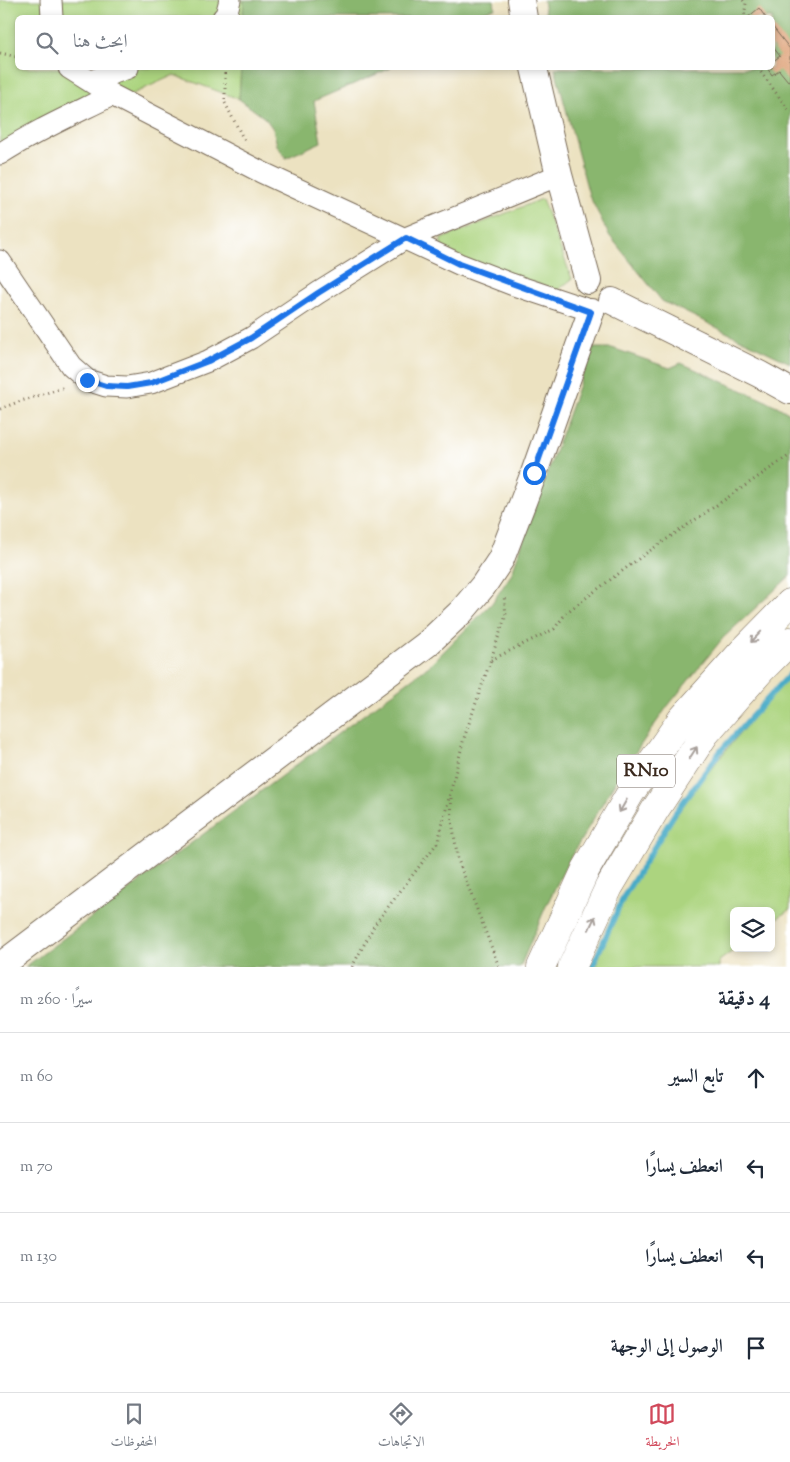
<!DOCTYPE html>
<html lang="ar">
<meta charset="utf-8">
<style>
body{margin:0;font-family:"Sorts Mill Goudy",Amiri,serif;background:#f6f6f7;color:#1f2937;direction:rtl}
.controls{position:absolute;right:15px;bottom:15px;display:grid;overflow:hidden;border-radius:8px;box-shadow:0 2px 8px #0003}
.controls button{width:45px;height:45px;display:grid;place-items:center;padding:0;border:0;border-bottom:1px solid #e0e1e3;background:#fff;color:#1f2937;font:25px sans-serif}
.stop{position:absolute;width:15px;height:15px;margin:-11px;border:4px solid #1a73e8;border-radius:50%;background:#fff}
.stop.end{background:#1a73e8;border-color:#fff;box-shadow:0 1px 5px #0008}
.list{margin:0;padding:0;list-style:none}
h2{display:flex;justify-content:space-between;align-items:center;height:65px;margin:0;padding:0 20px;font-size:21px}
h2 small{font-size:16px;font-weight:400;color:#747a83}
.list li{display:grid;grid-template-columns:32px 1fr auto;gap:15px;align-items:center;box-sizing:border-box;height:90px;padding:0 20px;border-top:1px solid #e0e1e3}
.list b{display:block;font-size:19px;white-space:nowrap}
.list em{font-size:16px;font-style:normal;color:#747a83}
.icon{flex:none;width:28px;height:28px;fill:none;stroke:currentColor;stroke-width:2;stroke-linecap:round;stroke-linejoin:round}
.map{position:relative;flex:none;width:790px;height:967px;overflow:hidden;direction:ltr}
.search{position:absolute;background:#fff;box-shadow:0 2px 8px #0003;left:15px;right:15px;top:15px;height:55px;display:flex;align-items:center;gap:12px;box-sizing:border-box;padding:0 18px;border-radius:8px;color:#747a83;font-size:19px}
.sheet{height:425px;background:#fff}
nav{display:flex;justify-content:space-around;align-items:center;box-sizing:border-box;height:70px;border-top:1px solid #e0e1e3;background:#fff;font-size:14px;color:#747a83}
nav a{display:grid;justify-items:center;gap:2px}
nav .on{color:#d1495b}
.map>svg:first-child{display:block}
</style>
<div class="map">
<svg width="790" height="967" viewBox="0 0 790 967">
<rect width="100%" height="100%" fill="#fff"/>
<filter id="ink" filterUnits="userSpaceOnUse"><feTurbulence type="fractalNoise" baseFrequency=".02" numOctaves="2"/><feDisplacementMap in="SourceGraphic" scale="10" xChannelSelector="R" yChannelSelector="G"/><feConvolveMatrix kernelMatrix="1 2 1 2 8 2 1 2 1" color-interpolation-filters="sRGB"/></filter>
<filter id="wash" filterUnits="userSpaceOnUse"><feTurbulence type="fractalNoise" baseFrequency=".0096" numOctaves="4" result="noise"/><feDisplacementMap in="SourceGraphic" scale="20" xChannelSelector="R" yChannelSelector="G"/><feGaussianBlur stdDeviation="1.12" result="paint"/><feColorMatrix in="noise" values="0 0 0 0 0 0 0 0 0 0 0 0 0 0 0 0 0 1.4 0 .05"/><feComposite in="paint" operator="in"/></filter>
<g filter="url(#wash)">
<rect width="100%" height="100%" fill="#ece2c1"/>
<path fill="#acd47f" stroke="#747f4e" d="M0,0H244L243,17L18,18V68H241L239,99L174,75L89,114L0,162Z
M542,199L572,279L558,290L441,253V239Z
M790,677V909L771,923V911H734V948H737L719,961V967H595C605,944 614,919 626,897C669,816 728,744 790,677Z"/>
<path fill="#89b66e" stroke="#627046" d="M244,0H494L495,8L465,18H243Z
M543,0H790V363L662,301L609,235L589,195L555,68H772V18L546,17Z
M241,68H391L314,101L321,142L286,158L277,145L273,129L266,119L239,99Z
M592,348H612L670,368L681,363L777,406L790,414V576L723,638L667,707L617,779L569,860L546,906L520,967H25L429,666L492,603L511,575Z"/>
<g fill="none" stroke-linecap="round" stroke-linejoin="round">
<path stroke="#48abc8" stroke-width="5.5" d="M592,967L624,896L675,813L722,749L790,674"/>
</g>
<g id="blocks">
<path fill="#dd9d71" d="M759,8L766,18H747Z
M772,26L790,49V80L788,81L779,70L772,75L767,68H772V62L780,56L772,46Z"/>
</g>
</g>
<g filter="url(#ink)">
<use href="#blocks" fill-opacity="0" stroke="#796a57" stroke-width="1"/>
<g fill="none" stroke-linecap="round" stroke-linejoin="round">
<g stroke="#796a57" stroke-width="23">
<path id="minor" d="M51,0L52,18
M223,18L226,15L230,0
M69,68L112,95L261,172L459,264L511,284L586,309
M91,81L128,68
M0,154C35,131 74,114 112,95
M0,261L71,366L87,380L106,386L127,387L151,383L208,361L251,338L318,293L406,238L559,175"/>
</g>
<g stroke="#796a57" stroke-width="28">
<path id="tertiary" d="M521,0L524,18
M534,68L559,175L588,281
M612,301L759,374L790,391
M0,966L427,644L461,612L483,586L501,559L534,473L591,312"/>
</g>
<g stroke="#796a57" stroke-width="29">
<path id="trunk" d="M541,967L586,869L631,792L681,720L742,652L790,603
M572,967L609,887L655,810L705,734L762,669L790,641"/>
</g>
<path stroke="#796a57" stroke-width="3" stroke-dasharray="1 4" stroke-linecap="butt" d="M743,0L746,3L744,18
M0,53L18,57
M225,68V103L245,142
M758,68L790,112
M0,409L18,402L65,387
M491,660L554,629L567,612L645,554L790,455
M451,798L452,821L458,860L499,967
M352,967L375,924L438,842L464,738L506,615L504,595"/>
<use href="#minor" stroke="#fff" stroke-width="21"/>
<use href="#tertiary" stroke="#fff" stroke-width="26"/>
<use href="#trunk" stroke="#fff" stroke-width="28"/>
</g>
<defs><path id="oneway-shaft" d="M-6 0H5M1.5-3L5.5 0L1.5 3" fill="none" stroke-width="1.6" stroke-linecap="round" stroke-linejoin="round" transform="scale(1.25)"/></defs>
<g stroke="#a79f9a">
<use href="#oneway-shaft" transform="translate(756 637) rotate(134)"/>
<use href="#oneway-shaft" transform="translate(693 753) rotate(-57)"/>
<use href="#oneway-shaft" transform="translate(623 806) rotate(120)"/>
<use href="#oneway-shaft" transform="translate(592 923) rotate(-65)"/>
</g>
</g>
<g fill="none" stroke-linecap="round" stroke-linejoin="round" filter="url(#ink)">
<path stroke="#1a73e8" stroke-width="6" d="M87,380L106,386L127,387L151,383L208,361L251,338L318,293L406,238L459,264L591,312L534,473"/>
</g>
<g text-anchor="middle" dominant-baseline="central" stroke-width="4" stroke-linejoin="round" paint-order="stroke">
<rect fill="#fff" stroke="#766a62" stroke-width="1" x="617" y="754.5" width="58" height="33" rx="4"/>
<g font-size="19" font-weight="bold" fill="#3b2a1e">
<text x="646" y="771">RN10</text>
</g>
</g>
</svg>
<div class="controls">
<button><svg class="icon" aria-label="layers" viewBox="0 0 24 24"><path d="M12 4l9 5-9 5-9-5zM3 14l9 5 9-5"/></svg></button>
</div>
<div class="stop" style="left:534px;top:473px"></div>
<div class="stop end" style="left:87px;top:380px"></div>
<div class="search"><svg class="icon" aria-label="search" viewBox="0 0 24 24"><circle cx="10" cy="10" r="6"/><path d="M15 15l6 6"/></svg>ابحث هنا</div>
</div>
<section class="sheet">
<h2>4 دقيقة<small>سيرًا · 260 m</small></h2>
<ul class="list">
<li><svg class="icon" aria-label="ahead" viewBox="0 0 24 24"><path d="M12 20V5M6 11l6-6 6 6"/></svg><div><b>تابع السير</b></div><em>60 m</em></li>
<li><svg class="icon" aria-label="left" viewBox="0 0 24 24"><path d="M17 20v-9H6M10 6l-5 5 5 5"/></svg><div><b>انعطف يسارًا</b></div><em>70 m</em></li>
<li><svg class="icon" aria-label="left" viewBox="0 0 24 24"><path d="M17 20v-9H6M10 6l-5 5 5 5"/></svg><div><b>انعطف يسارًا</b></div><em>130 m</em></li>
<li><svg class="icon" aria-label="arrive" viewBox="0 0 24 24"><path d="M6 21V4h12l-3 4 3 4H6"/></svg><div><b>الوصول إلى الوجهة</b></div></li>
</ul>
</section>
<nav>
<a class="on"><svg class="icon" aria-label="map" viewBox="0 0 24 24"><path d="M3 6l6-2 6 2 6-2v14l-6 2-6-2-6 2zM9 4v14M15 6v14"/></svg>الخريطة</a>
<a><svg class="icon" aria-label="directions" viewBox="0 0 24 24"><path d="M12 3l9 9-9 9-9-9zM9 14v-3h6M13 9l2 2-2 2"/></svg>الاتجاهات</a>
<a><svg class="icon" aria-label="saved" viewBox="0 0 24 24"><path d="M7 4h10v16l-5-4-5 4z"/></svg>المحفوظات</a>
</nav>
